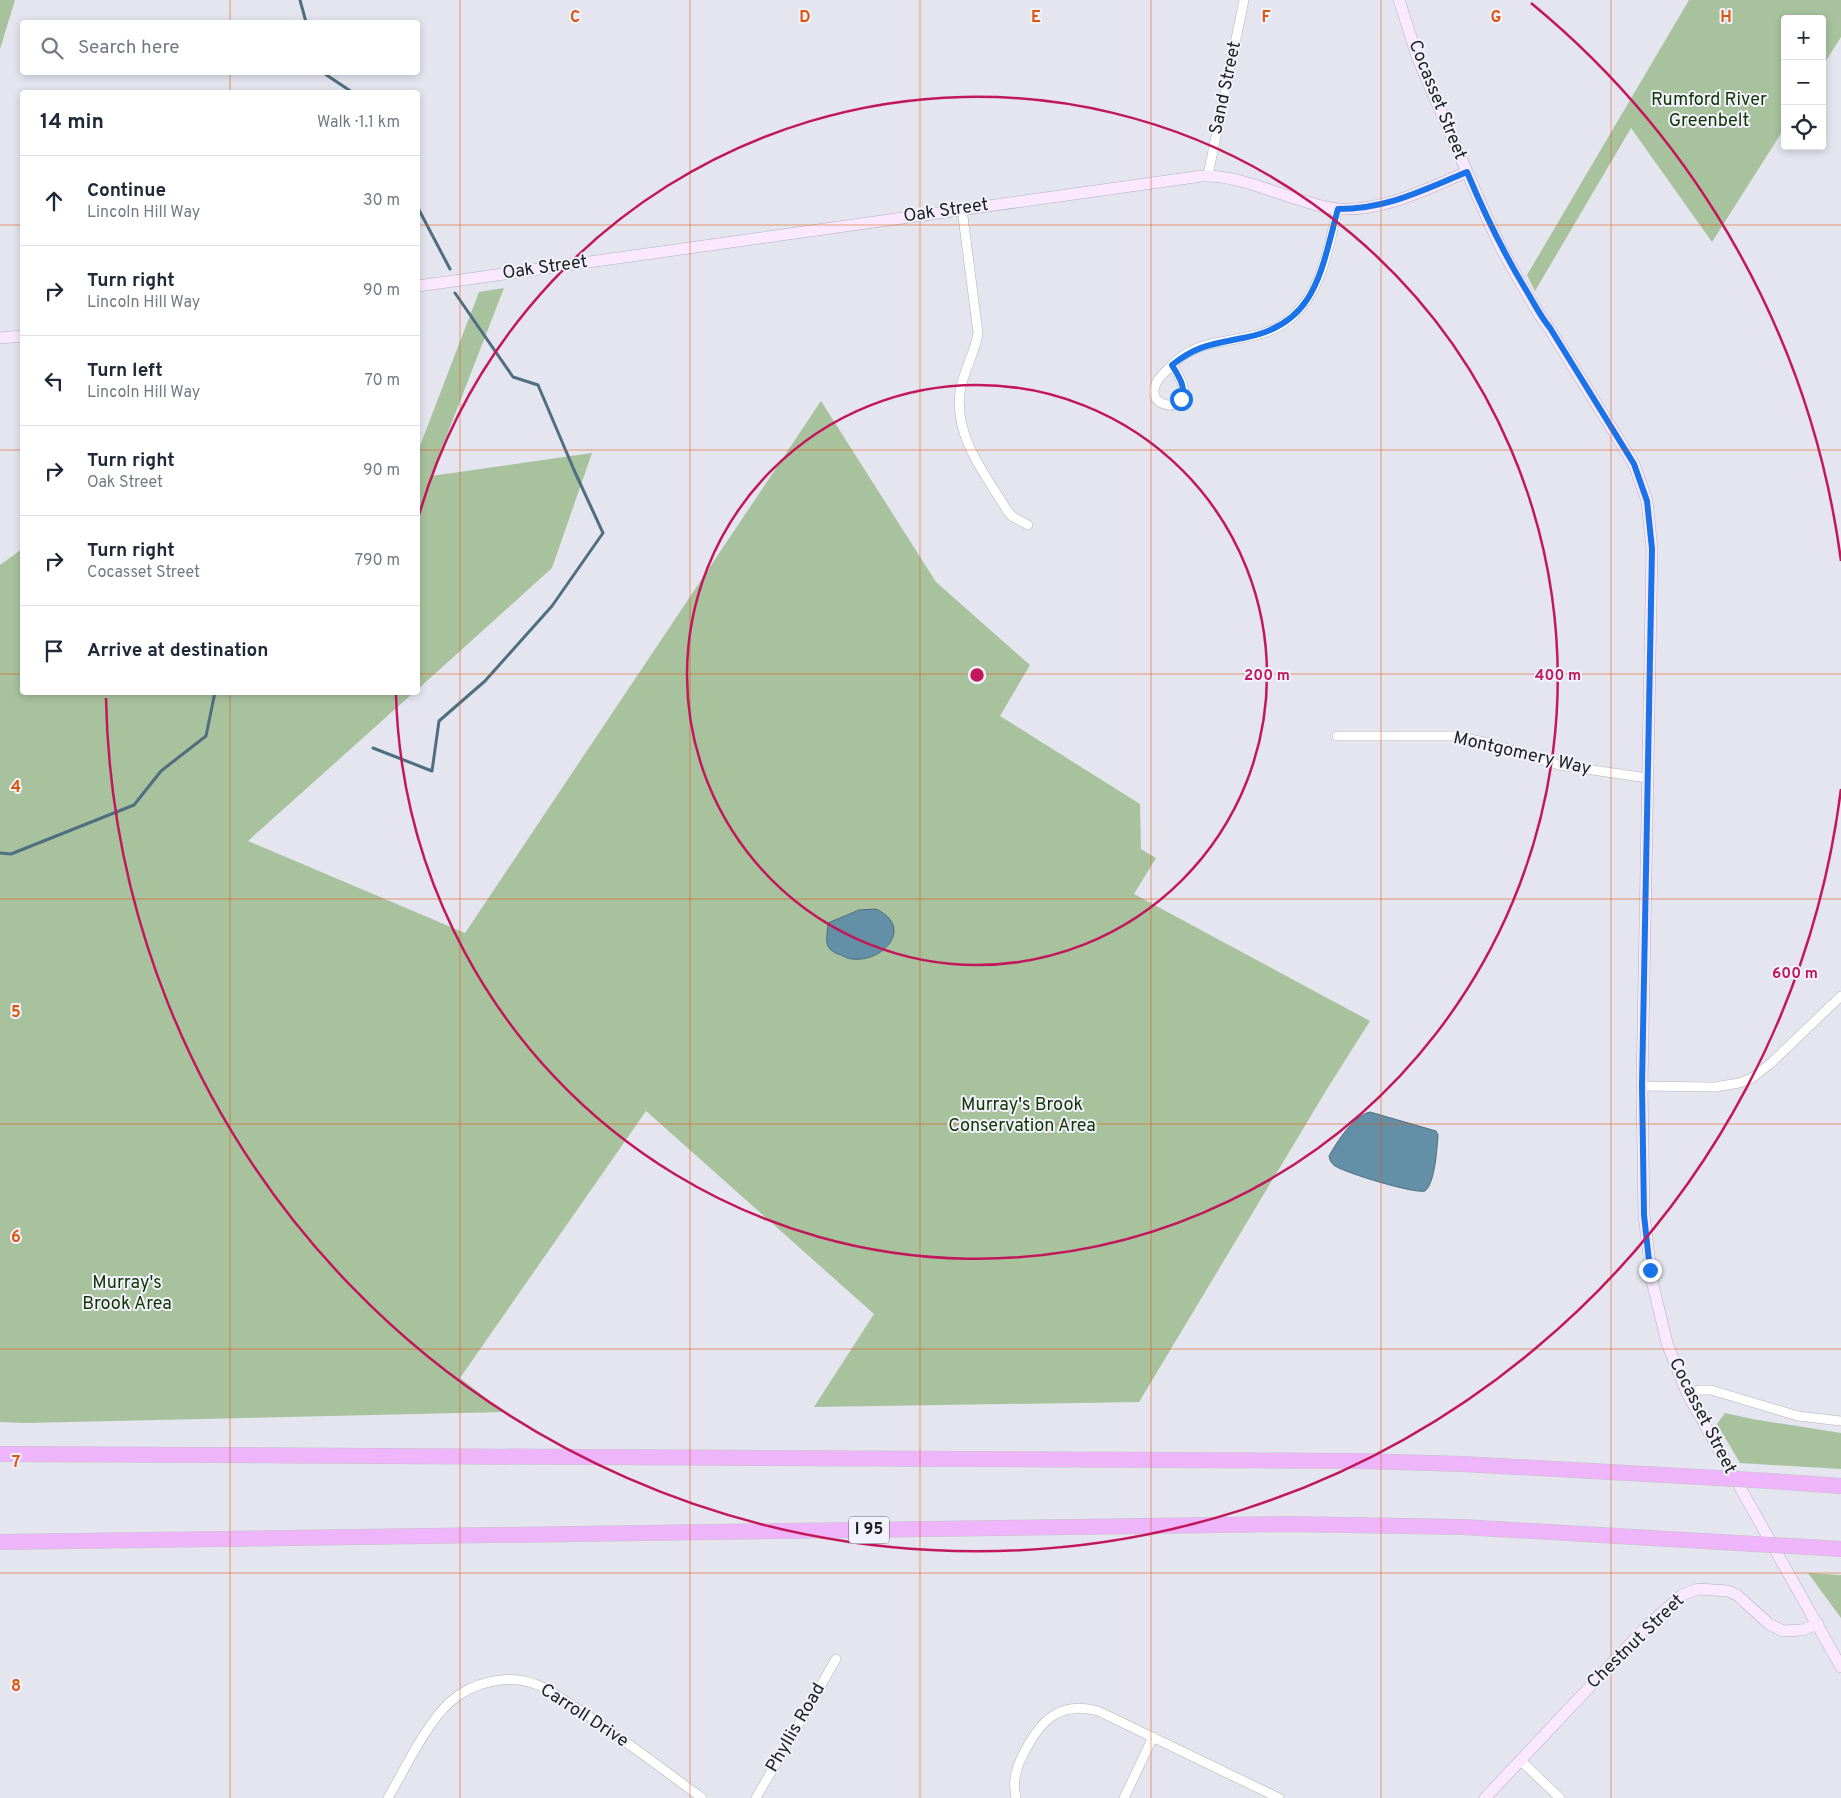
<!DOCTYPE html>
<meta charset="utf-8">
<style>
body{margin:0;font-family:Overpass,sans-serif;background:#f6f6f7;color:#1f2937}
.controls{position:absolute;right:15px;top:15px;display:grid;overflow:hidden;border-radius:5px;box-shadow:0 2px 8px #0003}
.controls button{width:45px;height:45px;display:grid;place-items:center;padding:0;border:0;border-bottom:1px solid #e0e1e3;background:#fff;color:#1f2937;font:25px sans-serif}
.stop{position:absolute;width:15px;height:15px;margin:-11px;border:4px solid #1a73e8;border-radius:50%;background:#fff}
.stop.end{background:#1a73e8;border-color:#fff;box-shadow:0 1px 5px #0008}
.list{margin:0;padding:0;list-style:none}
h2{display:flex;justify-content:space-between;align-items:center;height:65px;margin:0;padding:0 20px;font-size:21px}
h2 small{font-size:16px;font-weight:400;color:#747a83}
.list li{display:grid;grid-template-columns:32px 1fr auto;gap:15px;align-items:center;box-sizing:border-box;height:90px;padding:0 20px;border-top:1px solid #e0e1e3}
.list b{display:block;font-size:19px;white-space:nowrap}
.list p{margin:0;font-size:16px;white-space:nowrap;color:#747a83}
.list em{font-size:16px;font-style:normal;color:#747a83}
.icon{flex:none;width:28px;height:28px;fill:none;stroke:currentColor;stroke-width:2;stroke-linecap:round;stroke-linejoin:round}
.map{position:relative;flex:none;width:1841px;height:1798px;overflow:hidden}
.search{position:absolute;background:#fff;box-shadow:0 2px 8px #0003;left:20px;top:20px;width:400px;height:55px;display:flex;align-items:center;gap:12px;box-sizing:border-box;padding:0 18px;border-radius:5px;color:#747a83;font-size:19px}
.panel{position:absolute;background:#fff;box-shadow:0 2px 8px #0003;left:20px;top:90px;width:400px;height:605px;border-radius:5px}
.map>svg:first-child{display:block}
</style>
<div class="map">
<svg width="1841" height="1798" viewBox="0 0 1841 1798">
<rect width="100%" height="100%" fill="#e4e5ef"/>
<path fill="#a8c29e" d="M0,0H15L0,49Z
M1689,0H1841V37L1822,67V19H1785V127L1712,242L1631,128L1535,291L1527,275Z
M504,288L431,476L592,453L552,568L418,689V451L479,292Z
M821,401L936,582L1030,665L1000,716L1140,804L1141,849L1156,858L1134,894L1370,1021L1327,1089L1139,1402L814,1407L874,1314L646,1111L460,1378L504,1412L26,1423L0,1422V565L22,549V692L413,693L248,841L465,933Z
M1725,1413L1752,1419L1841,1433V1469L1740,1463L1717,1424Z
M1808,1573L1841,1575V1618Z"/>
<path fill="#638fa7" stroke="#4f6e80" d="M876,909C915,927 883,963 852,959C849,959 845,957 841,955C835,953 828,950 827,943C826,938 828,929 828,923L859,910Z
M1370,1112L1436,1131L1438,1135C1437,1149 1435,1183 1425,1191C1414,1194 1346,1173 1335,1166C1331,1163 1330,1161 1329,1156C1337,1142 1353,1116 1370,1112Z"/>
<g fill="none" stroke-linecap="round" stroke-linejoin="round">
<path stroke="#4f6e80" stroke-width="3" d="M300,0L306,22
M322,72L352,92
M418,208L450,269
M373,748L432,771L439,721L485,681L552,606L603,533L574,470L538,385L513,377L455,293
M0,853L11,854L134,805L161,771L206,736L215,692"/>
<g stroke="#b2b2bb" stroke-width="10">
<path id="street" d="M1208,175L1244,0
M962,209L978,333C975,354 963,371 960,392C954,438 986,475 1008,512L1013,517L1028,525
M1172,365C1178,375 1191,392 1178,402C1174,405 1169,406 1164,404C1156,402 1152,394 1155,386C1157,379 1164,373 1169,368C1177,359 1189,351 1200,347C1232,336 1267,341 1293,316C1323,289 1328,246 1338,209
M1337,736H1456L1489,743L1559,765L1647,778
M1642,1086L1715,1087L1739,1083L1752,1078L1771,1063L1841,996
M1687,1393L1701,1390H1711L1798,1416L1841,1421
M1520,1760L1560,1798
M388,1798C405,1769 426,1724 450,1702C472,1682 507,1674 535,1684C550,1689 565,1701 578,1709C621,1737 661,1768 702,1798
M756,1798L836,1659
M1016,1798C1012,1779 1017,1765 1026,1749C1042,1719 1061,1701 1098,1711L1279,1798
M1124,1798L1153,1737"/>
</g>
<g stroke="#b2b2bb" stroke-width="12">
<path id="secondary" d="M1399,0L1418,59L1483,209L1501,248L1518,278L1539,314L1549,328L1634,464L1647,501L1652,549L1642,1086L1644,1215L1652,1281L1667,1343L1687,1393L1841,1667
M418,286L1202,176C1231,175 1260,187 1288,196C1304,201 1322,208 1339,209C1385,211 1426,189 1467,172
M0,338L22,336
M1485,1798L1647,1626L1682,1595L1698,1589L1728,1591L1737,1595L1769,1624L1783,1631L1802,1630L1818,1624"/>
</g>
<g stroke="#c5c5c6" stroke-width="16">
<path id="highway" d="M0,1454L1359,1461L1463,1464L1700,1477
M1771,1481L1841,1486
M0,1542L1288,1524L1462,1527L1737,1543
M1809,1547L1841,1549"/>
</g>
<use href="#street" stroke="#fff" stroke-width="9"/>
<use href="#secondary" stroke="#fae9fe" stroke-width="11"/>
<use href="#highway" stroke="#eeb5fa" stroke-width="15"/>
<g stroke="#c5c5c6" stroke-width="16" stroke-linecap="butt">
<path id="highway-bridge" d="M1700,1477L1771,1481
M1737,1543L1809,1547"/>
</g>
<use href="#highway-bridge" stroke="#eeb5fa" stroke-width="15"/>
</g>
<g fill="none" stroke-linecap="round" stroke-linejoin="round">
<path stroke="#1a73e8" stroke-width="6" d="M1181,399C1187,387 1178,376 1172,365C1197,345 1213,344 1243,338C1317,325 1321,270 1338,209C1387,209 1423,190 1467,172C1485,215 1505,256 1529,295C1536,307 1541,317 1550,328L1634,464L1647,501L1652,549L1642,1086L1644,1215L1650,1270"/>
</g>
<path fill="none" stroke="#de560d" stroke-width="1" stroke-opacity="0.55" d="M230,0V22M460,0V1798M690,0V1798M920,0V1798M1151,0V1798M1381,0V1798M1611,0V1798M230,72V92M0,225H22M418,225H1841M0,450H22M418,450H1841M0,674H22M418,674H1841M230,692V1798M0,899H1841M0,1124H1841M0,1349H1841M0,1573H1841"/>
<g fill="none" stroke="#c2185b" stroke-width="2.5">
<circle cx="977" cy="675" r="290"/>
<path d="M419 515A581 581 0 1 1 396 695"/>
<path d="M1841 789A871 871 0 0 1 106 698M1531 3A871 871 0 0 1 1841 561"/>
</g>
<g text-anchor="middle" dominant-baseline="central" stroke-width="4" stroke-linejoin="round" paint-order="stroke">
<rect fill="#f2f2fc" stroke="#606066" stroke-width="1" x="849" y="1516.5" width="40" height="27" rx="4"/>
<g font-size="16" font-weight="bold" fill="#212125">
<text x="869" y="1530">I 95</text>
</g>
<g font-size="18" fill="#212125" stroke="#f2f2fc">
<text transform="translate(1226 88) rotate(-78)">Sand Street</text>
<text transform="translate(1437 100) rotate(68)">Cocasset Street</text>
<text transform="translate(946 211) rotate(-8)">Oak Street</text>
<text transform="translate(545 268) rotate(-8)">Oak Street</text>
<text transform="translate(1522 754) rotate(13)">Montgomery Way</text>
<text transform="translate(1702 1416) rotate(63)">Cocasset Street</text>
<text transform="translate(1636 1642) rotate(-44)">Chestnut Street</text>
<text transform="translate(584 1716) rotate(33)">Carroll Drive</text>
<text transform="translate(796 1728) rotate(-60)">Phyllis Road</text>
</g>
<g font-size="18" fill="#130" stroke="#f2f2fc">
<text x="1709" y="100">Rumford River<tspan x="1709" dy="21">Greenbelt</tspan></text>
<text x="1022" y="1105">Murray's Brook<tspan x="1022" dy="21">Conservation Area</tspan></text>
<text x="127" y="1283">Murray's<tspan x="127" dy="21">Brook Area</tspan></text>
</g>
</g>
<g font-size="16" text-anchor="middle" font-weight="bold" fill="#de560d" stroke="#f2f2fc" stroke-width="4" stroke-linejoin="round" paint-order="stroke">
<text x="575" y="22">C</text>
<text x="805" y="22">D</text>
<text x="1036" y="22">E</text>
<text x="1266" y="22">F</text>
<text x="1496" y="22">G</text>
<text x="1726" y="22">H</text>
<text x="16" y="792">4</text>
<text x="16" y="1017">5</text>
<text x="16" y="1242">6</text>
<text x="16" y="1467">7</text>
<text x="16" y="1691">8</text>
</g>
<circle cx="977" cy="675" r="8" fill="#c2185b" stroke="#f2f2fc" stroke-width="2.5"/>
<g font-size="15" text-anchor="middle" font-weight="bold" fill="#c2185b" stroke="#f2f2fc" stroke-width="4" stroke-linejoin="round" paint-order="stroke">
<text x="1267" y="680">200 m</text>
<text x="1558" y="680">400 m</text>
<text x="1795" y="978">600 m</text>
</g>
</svg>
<div class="controls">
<button>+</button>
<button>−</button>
<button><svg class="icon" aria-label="locate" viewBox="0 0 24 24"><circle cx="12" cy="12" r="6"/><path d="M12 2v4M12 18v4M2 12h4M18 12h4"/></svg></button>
</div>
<div class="stop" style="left:1181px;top:399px"></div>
<div class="stop end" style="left:1650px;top:1270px"></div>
<div class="search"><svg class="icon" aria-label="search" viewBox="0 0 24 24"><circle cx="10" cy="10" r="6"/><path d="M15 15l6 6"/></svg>Search here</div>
<section class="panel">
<h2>14 min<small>Walk · 1.1 km</small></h2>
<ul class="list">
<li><svg class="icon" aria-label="ahead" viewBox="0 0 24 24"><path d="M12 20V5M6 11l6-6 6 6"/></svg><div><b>Continue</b><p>Lincoln Hill Way</p></div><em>30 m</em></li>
<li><svg class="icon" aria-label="right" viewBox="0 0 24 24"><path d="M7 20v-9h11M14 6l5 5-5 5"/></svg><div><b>Turn right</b><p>Lincoln Hill Way</p></div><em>90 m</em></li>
<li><svg class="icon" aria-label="left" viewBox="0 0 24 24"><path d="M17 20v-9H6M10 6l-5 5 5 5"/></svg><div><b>Turn left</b><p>Lincoln Hill Way</p></div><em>70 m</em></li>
<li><svg class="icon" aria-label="right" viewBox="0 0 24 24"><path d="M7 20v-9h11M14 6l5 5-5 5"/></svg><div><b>Turn right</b><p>Oak Street</p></div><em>90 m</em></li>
<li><svg class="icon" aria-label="right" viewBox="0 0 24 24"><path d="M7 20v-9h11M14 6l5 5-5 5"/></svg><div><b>Turn right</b><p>Cocasset Street</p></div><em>790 m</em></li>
<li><svg class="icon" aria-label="arrive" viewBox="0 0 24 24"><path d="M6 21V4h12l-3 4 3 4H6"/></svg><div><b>Arrive at destination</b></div></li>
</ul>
</section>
</div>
